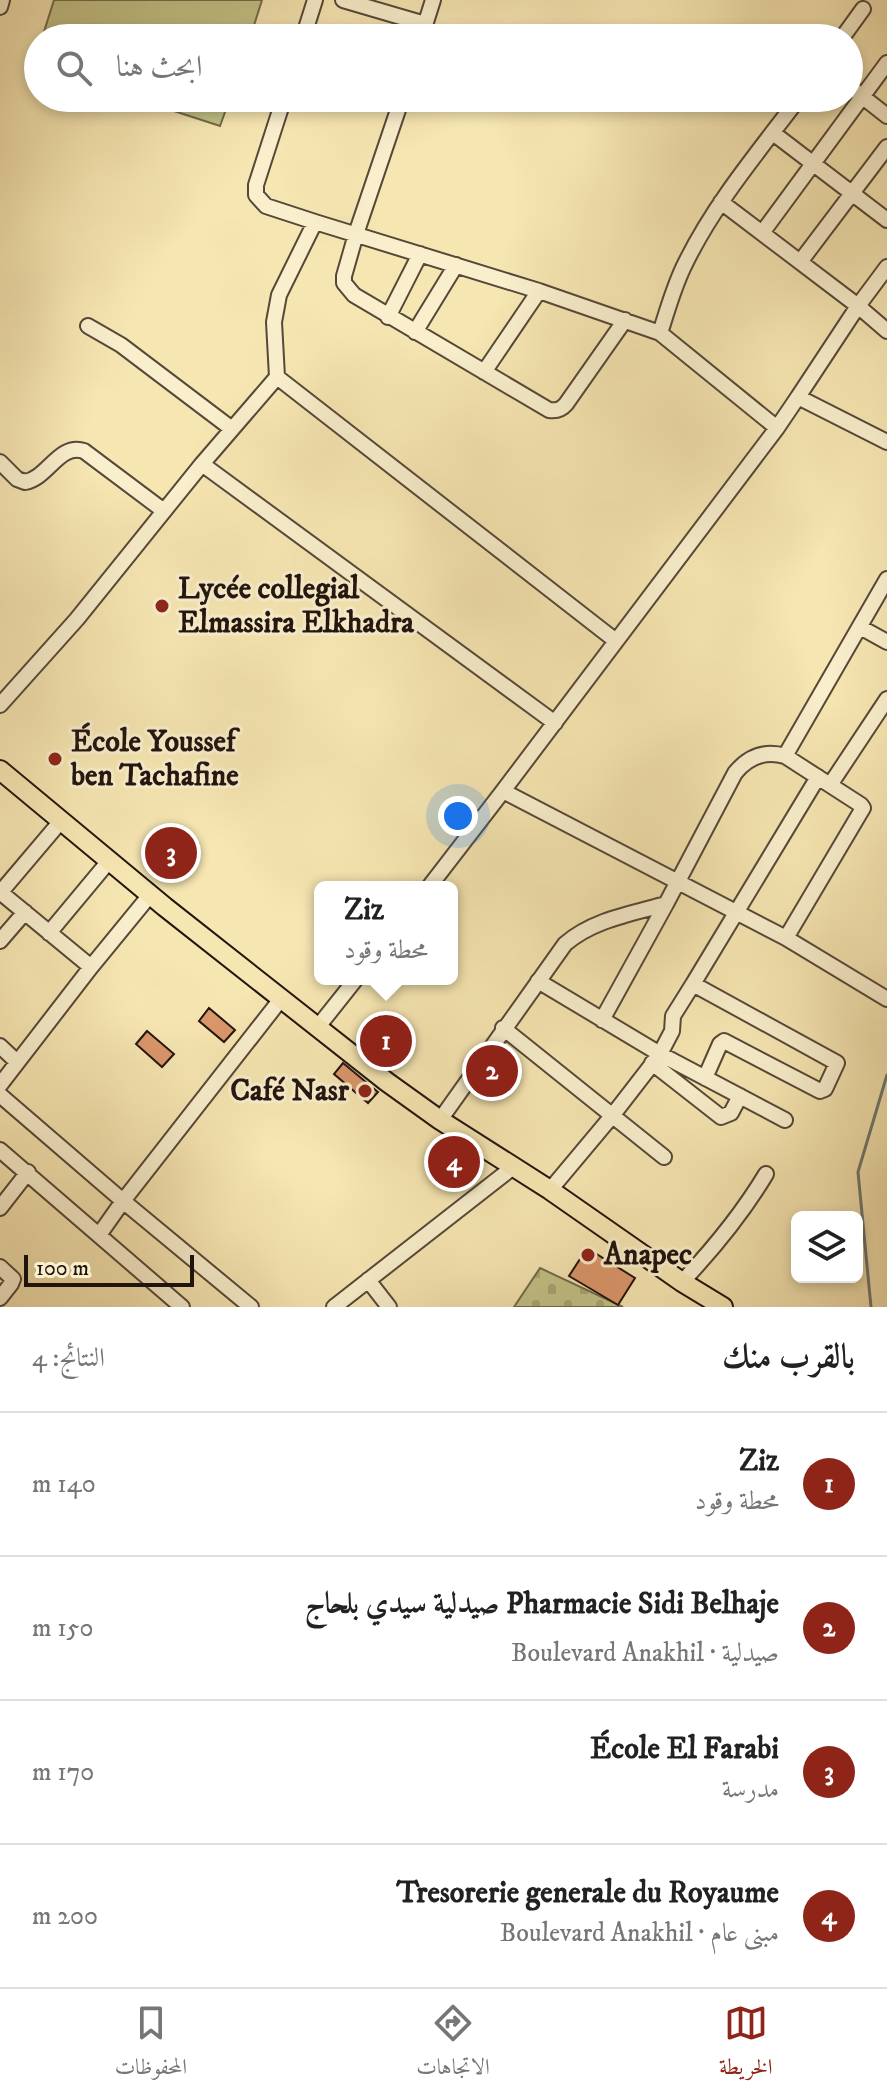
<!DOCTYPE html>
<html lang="ar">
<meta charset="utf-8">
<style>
body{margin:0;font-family:"IM FELL DW Pica",Amiri,serif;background:#f6f6f6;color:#222;direction:rtl}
.controls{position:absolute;right:24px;bottom:24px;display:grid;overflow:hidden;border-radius:12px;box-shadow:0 4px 12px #0003}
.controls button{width:72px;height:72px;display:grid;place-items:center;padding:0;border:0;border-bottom:2px solid #e0e0e0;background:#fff;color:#222;font:40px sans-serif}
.scale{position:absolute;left:24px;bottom:20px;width:170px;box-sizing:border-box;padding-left:8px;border:4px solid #21140f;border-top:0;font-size:22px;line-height:28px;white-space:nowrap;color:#21140f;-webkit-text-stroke:6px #f9efcd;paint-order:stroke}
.you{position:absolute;left:458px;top:816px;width:28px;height:28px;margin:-20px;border:6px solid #fff;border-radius:50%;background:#1a73e8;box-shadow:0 0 0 12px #1a73e833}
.badge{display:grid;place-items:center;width:52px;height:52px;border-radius:50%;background:#8f2418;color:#fff;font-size:26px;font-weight:700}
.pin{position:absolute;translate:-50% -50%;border:4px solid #fff;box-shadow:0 2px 8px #0006}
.popup{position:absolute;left:314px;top:881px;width:144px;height:104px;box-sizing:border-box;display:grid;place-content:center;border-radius:12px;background:#fff;filter:drop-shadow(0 2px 6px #0005);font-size:26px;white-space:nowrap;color:#767676}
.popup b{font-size:30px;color:#222}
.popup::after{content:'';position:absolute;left:50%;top:100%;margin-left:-16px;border:16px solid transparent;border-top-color:#fff}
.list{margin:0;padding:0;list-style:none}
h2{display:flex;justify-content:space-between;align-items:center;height:104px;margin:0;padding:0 32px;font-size:34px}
h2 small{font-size:26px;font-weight:400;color:#767676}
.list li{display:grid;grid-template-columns:52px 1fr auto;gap:24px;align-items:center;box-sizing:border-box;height:144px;padding:0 32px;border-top:2px solid #e0e0e0}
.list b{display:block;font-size:30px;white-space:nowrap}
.list p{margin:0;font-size:26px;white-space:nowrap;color:#767676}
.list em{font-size:26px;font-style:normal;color:#767676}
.icon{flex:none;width:44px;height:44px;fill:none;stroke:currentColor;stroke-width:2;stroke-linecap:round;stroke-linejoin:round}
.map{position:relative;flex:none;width:887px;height:1307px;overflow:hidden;direction:ltr}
.search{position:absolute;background:#fff;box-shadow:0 4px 12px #0003;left:24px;right:24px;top:24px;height:88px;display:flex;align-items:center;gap:20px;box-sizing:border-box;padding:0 28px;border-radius:44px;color:#767676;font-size:30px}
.sheet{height:680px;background:#fff}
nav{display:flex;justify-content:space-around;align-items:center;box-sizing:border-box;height:112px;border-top:2px solid #e0e0e0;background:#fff;font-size:22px;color:#767676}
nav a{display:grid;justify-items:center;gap:4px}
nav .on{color:#8f2418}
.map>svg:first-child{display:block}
</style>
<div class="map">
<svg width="887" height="1307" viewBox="0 0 887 1307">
<defs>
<pattern id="cemetery-stones" width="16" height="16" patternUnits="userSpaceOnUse" patternTransform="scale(2)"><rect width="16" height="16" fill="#c3c388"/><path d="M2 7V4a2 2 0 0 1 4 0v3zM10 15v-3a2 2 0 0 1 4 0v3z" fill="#a7a774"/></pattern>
</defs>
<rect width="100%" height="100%" fill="#f6e6b2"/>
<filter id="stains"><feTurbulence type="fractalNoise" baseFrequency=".0025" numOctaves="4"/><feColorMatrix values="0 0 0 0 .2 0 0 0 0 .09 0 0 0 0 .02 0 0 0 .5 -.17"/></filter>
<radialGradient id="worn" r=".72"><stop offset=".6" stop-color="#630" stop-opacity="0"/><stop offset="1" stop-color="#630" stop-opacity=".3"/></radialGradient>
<path fill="#c3c388" stroke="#726c4c" stroke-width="2" d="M54,0H262L250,38H42Z
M134,98H230L220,126Z"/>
<path fill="url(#cemetery-stones)" stroke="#726c4c" stroke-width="2" d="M540,1268L623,1307H514Z"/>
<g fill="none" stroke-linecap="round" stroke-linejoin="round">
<path stroke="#6d7973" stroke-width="3" d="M871,1307L858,1172L887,1075"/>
</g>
<path fill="#db976b" stroke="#21140f" stroke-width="2" d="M209,1008L235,1030L224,1042L199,1021Z
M147,1031L174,1054L162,1067L136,1044Z
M343,1063L378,1092L368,1103L334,1074Z
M587,1248L635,1278L618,1305L569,1276Z"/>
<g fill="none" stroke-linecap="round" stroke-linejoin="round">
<g stroke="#564838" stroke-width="18">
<path id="minor" d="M343,0L425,24
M0,7L2,0
M303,38L315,0
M421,38L433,0
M842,38L863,9
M849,86L887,116
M284,98L256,185V195L266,206L315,222
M380,98L400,105
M402,98L356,234L344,276V283L354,295L549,410C556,411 561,410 566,404L625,320
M773,133L887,220
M721,202L858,306L887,331
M762,233L887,63
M800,262L887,147
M388,317L420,254
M88,326L121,345L232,429
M415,332L456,265
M660,333C668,309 674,285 686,262C715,203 759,151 799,98
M484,372L539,291
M798,397L858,306L887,267
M0,462L17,479L25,482C48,478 59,443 84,451L164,511
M202,464L555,723
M860,627L887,642
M616,641L277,377L274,322L279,295L315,222L539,291L660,333L777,428
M0,705L77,619L202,464L277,377
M785,756L861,805L863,808L786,938
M830,785L887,699
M503,791L786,938L887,999
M429,887L503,791L777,428L798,397L887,442
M0,892L91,967
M0,893L61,821
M49,933L109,861
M0,941L25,912
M538,981L660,1054L785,1120
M693,984L818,777
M602,1020L666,904
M317,1028L356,979
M503,1028L664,1157
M0,1046L17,1062
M652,1063L721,1117L731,1113L740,1096
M0,1085L91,967L150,895
M0,1095L123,1201L99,1235
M440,1120L565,944C593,920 630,914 666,904L735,773C748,757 764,750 785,756L887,579
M0,1150L182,1307
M550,1190L612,1116L660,1054L672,1031L673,1016L693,984L837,1063L825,1089L820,1091L724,1041L720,1044L705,1078
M0,1208L28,1172
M0,1267L13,1279L11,1284L0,1298
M368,1280L389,1307
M682,1282C714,1248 742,1214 766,1174
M251,1307L123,1201L281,999
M334,1307L512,1168"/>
</g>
<g stroke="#21140f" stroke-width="22">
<path id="major" d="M0,770L165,907L387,1082L440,1120L550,1190L682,1282L723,1307"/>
</g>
<use href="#minor" stroke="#f9efcd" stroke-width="14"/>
<use href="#major" stroke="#f6e6b2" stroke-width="18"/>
</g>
<g fill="#8f2418" stroke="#f9efcd" stroke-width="3">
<circle cx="162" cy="606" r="8"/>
<circle cx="55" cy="759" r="8"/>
<circle cx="365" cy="1091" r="8"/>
<circle cx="588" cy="1255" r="8"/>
</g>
<g text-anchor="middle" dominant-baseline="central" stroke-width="6" stroke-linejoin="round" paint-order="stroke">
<g font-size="30" font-weight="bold" fill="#21140f" stroke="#f9efcd" text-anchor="start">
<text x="178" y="589">Lycée collegial<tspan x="178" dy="34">Elmassira Elkhadra</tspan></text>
<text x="71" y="742">École Youssef<tspan x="71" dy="34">ben Tachafine</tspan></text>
<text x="349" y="1091" text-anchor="end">Café Nasr</text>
<text x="604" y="1255">Anapec</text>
</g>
</g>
<rect width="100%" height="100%" filter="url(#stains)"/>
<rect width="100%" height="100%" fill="url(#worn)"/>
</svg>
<div class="controls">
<button><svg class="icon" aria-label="layers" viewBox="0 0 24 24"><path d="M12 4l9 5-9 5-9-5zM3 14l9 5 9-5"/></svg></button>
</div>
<div class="scale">100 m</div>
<div class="you"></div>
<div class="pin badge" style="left:386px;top:1041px">1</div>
<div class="popup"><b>Ziz</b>محطة وقود</div>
<div class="pin badge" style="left:492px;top:1071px">2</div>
<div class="pin badge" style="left:171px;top:853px">3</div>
<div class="pin badge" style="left:454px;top:1162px">4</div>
<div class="search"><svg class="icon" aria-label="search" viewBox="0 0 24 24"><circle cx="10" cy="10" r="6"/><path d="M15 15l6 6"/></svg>ابحث هنا</div>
</div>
<section class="sheet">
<h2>بالقرب منك<small>النتائج: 4</small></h2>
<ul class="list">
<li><span class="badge">1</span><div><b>Ziz</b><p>محطة وقود</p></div><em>140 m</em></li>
<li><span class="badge">2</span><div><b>Pharmacie Sidi Belhaje صيدلية سيدي بلحاج</b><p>صيدلية · Boulevard Anakhil</p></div><em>150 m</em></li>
<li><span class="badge">3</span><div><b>École El Farabi</b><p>مدرسة</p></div><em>170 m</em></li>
<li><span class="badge">4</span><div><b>Tresorerie generale du Royaume</b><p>مبنى عام · Boulevard Anakhil</p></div><em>200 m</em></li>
</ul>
</section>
<nav>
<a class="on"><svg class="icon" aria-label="map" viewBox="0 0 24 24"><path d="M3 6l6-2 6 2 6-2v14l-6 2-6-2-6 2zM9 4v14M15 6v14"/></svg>الخريطة</a>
<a><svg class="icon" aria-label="directions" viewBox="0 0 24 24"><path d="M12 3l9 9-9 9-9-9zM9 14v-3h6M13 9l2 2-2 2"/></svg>الاتجاهات</a>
<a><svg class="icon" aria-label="saved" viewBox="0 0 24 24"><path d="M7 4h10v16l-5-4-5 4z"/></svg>المحفوظات</a>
</nav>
